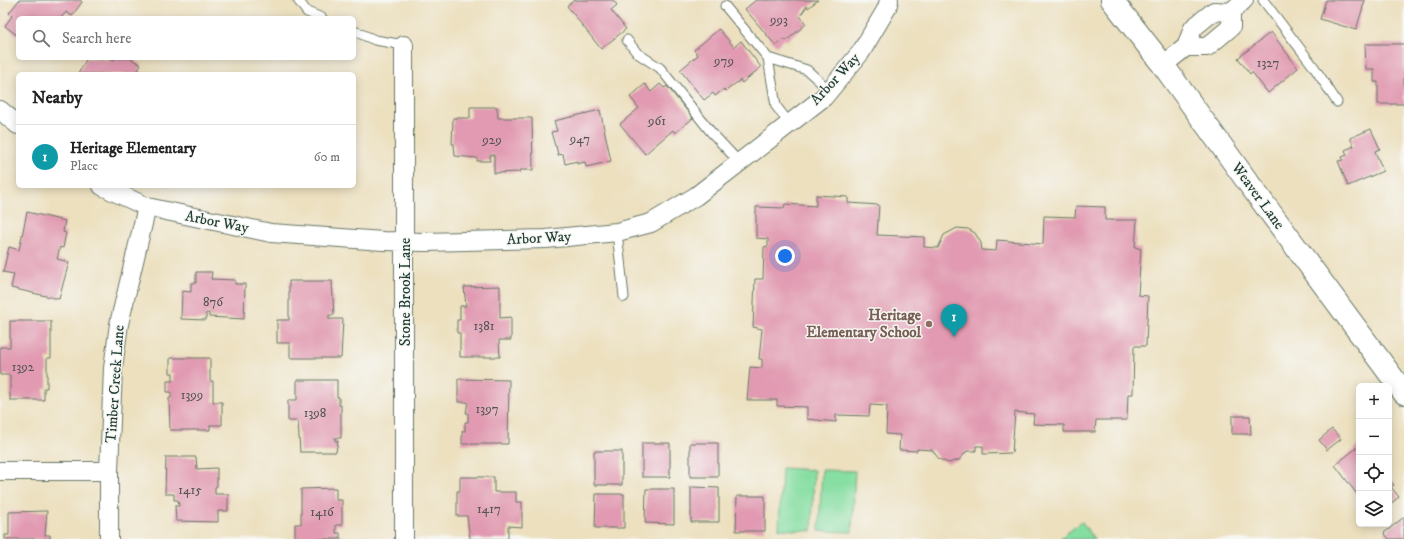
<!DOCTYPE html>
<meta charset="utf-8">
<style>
body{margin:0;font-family:"IM FELL DW Pica",serif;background:#f6f6f6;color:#222}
.controls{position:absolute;right:12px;bottom:12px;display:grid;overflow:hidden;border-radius:6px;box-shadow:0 2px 10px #0003}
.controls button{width:36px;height:36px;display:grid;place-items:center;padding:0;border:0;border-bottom:1px solid #e0e0e0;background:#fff;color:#222;font:20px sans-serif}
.you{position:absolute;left:785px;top:256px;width:14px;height:14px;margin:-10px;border:3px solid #fff;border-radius:50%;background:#1a73e8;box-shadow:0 0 0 6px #1a73e833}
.badge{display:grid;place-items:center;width:26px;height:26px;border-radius:50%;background:#d1495b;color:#fff;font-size:13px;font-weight:700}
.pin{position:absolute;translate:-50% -33px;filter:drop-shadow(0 1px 2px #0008)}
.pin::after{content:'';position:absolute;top:21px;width:14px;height:12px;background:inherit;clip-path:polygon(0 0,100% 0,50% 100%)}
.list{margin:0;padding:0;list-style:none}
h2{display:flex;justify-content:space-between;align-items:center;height:52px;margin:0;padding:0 16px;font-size:17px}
h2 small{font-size:13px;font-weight:400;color:#767676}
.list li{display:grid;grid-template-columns:26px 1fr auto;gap:12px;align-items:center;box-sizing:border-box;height:64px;padding:0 16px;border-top:1px solid #e0e0e0}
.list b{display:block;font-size:15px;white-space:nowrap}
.list p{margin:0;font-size:13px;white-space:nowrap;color:#767676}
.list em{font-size:13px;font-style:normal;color:#767676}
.icon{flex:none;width:22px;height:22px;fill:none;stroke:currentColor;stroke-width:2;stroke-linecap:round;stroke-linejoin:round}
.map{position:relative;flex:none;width:1404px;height:539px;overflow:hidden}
.search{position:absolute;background:#fff;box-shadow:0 2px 10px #0003;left:16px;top:16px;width:340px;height:44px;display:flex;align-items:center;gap:10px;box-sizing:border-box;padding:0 14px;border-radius:6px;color:#767676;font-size:15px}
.panel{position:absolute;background:#fff;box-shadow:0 2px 10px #0003;left:16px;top:72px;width:340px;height:116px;border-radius:6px}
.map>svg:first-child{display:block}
</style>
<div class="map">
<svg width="1404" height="539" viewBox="0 0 1404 539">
<rect width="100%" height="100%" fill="#f6f6f2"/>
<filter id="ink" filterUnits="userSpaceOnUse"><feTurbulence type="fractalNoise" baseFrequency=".025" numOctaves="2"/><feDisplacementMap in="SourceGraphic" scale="8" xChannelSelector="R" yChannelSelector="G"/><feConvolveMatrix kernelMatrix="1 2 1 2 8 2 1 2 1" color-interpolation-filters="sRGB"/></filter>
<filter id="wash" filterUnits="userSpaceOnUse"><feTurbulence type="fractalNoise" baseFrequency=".012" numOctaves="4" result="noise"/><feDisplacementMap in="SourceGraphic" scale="16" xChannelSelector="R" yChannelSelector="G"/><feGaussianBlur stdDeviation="0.9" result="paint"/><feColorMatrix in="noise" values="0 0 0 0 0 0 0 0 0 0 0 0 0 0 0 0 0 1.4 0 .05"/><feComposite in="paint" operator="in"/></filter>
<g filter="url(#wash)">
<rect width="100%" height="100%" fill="#ece0bf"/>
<path fill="#86dea2" stroke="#528e6b" d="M782,468L814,470L812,531L779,529Z
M822,470L855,471L852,532L819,531Z
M1082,522L1094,539H1059Z"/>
<g id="blocks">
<path fill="#e19ab1" d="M19,0H80L82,2L72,16L66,12L61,18H18V36L5,26L12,16L9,13Z
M574,0H613L617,5L611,10L626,29L601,49L567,6Z
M756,0H818L808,8L807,6L800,16L806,24L786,41L784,39L776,46L745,9Z
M1326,0H1365L1356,30L1320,19Z
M719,29L734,47L741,41L761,67L742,83L740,80L726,91L724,89L715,96L713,93L704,100L680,70L698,55L694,50Z
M1271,32L1298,68L1268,93L1252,72L1250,74L1238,58Z
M1365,44H1404V104H1378V82H1374V69H1366Z
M87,58L114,60L115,58H130L141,65L138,70L144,74H78Z
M645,84L651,92L660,84L664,88L667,86L693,118L675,133L673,130L645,154L620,124L639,108L630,97Z
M470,107H497L498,118H532L533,170H520V172L494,173V155H490V161H477V158L455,156L454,144H452L453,118H470Z
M600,110L611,161L586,167L585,162L577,164V161L565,164L563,154L558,155L556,146H555L551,132L557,131L554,121Z
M1371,129L1380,149L1375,151L1383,171L1348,186L1338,161L1343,160L1342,157L1347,155L1345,150L1354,146L1350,138Z
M816,195L848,197V203L879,205L877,235L924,237V247L938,248L944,235L957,228L968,229L975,233L981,243L982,250L996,251L997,240L1043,244L1044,216L1075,217L1076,206L1105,207V220H1137L1135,247L1141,249L1138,295L1148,296L1146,346H1134L1133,394H1128L1127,420H1096L1095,432H1064V425L1033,424L1034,414L1015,412L1012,453L983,454V446H976V451H967L959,460L948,463L939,459L932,450L917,449V451L899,450L900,435L886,434L887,406L870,405L869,416L836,415V422L807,419V407L777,406V400H747L750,367L762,368V359H759L762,329L753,327L755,279H763L764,247L768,246V239L756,238V207L784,208L785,204L816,206Z
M27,212L65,221L63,232L66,233L63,248L60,247L57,259L69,262L59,299L11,288L14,274L3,272L9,247L19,250Z
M196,272H212L211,279L235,280V284H245L244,319L209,317V313H206V320L181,319L182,291L191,292V283H196Z
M289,281H332L334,315H329V319H343L341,358H290V343H277V320H289Z
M500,286V318L511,317V340H499L500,357H460V333H457V320H460V306H466L464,287Z
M10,321H51V358H47V388H44V400H10V375H0V347H10Z
M170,358H210V381H213V402H222V425H210V430H170L169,398H171V392H167V381H173V373H170Z
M458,379L509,380L508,444H462V431H465V422H468V413H466L468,402H458Z
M297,380H337V397H339V405H341V438H335V441H338L336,452H300L298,421H288V400H297Z
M1232,416H1250L1251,434H1232Z
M1332,429L1341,439L1327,450L1319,440Z
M642,443H670V477H642Z
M690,443H718V477H690Z
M1359,446V497L1335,465Z
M594,451H622V485H594Z
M166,457H196L197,469L217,468V486L215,487V494H228V511H218V522L176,521L175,506H179L178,500H174V494H165Z
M460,477H494V492H516V502H522V527L508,526V539H470L467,516H457V491H460Z
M1389,479L1394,485L1391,487L1399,497L1389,505Z
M691,487L719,488V522H691Z
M336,488V500H342V525H336V533H340V539H295V524H301V489Z
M646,489H674V524L645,523Z
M596,494H624V528H595Z
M737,496H765V531H736Z
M47,511L45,535H50V539H5V535H9V512Z
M1404,517V539H1389L1384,533Z"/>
</g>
</g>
<g filter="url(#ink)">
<use href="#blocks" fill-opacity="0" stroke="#677665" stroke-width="1"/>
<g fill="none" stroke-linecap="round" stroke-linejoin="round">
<g stroke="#677665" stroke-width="11">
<path id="lane" d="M298,0L307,12L322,18
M1263,0L1314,67L1337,102
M725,6L768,58
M354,31L375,40L404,45
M627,40L637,53L660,68L711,132L739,162
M789,123L776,106L768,58L807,70L829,90
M617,232L624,297"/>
</g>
<g stroke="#677665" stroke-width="20">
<path id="street" d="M1186,47H1207L1231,27V12L1244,0
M1163,65L1186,47L1193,28L1214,11L1231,12
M0,110L18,125
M102,186L147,207L271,233L383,241L425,242L546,239L617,232L651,223L696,196L824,97L861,52L887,8L889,0
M0,471H109
M109,539V471L113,368L119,324L147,207
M404,539V45"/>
</g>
<g stroke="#677665" stroke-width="24">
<path id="secondary" d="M1112,0L1163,65L1247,181L1404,393"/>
</g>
<use href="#lane" stroke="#fff" stroke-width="9"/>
<use href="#street" stroke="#fff" stroke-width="18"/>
<use href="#secondary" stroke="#fff" stroke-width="22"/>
</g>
</g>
<circle fill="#8d6e63" stroke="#f6f6f2" stroke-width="1.5" cx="929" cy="324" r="4"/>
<g text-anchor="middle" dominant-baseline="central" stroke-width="3" stroke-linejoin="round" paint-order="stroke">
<g font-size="13" fill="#505453">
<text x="779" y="20">993</text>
<text x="724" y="61">979</text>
<text x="1268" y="63">1327</text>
<text x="657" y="121">961</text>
<text x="580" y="139">947</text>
<text x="492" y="140">929</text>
<text x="213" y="302">876</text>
<text x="484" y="326">1381</text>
<text x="23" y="367">1392</text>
<text x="192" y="395">1399</text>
<text x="487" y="409">1397</text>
<text x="315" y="413">1398</text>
<text x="190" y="490">1415</text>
<text x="489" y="509">1417</text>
<text x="322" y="512">1416</text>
</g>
<g font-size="15" fill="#1f3d34" stroke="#f6f6f2">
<text transform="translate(835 79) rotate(-47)">Arbor Way</text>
<text transform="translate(1258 196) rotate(54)">Weaver Lane</text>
<text transform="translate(217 222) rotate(11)">Arbor Way</text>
<text transform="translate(539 238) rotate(-3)">Arbor Way</text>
<text transform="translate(405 292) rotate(-90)">Stone Brook Lane</text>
<text transform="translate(115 384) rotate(-86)">Timber Creek Lane</text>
</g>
<g font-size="15" font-weight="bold" fill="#785e54" stroke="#f6f6f2" text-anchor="end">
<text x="921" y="315">Heritage<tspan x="921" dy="17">Elementary School</tspan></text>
</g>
</g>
</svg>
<div class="controls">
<button>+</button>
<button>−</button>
<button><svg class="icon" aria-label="locate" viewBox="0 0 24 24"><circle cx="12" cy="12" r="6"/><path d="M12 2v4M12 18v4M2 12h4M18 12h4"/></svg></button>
<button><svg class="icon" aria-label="layers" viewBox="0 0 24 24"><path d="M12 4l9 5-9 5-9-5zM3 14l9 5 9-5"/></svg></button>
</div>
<div class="you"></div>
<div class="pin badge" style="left:954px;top:337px;background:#0f9aa8">1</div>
<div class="search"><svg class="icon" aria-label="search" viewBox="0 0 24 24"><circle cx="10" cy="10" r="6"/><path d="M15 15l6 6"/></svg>Search here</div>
<section class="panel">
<h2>Nearby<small></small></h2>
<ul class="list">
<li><span class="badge" style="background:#0f9aa8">1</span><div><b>Heritage Elementary</b><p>Place</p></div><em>60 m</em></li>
</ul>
</section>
</div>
